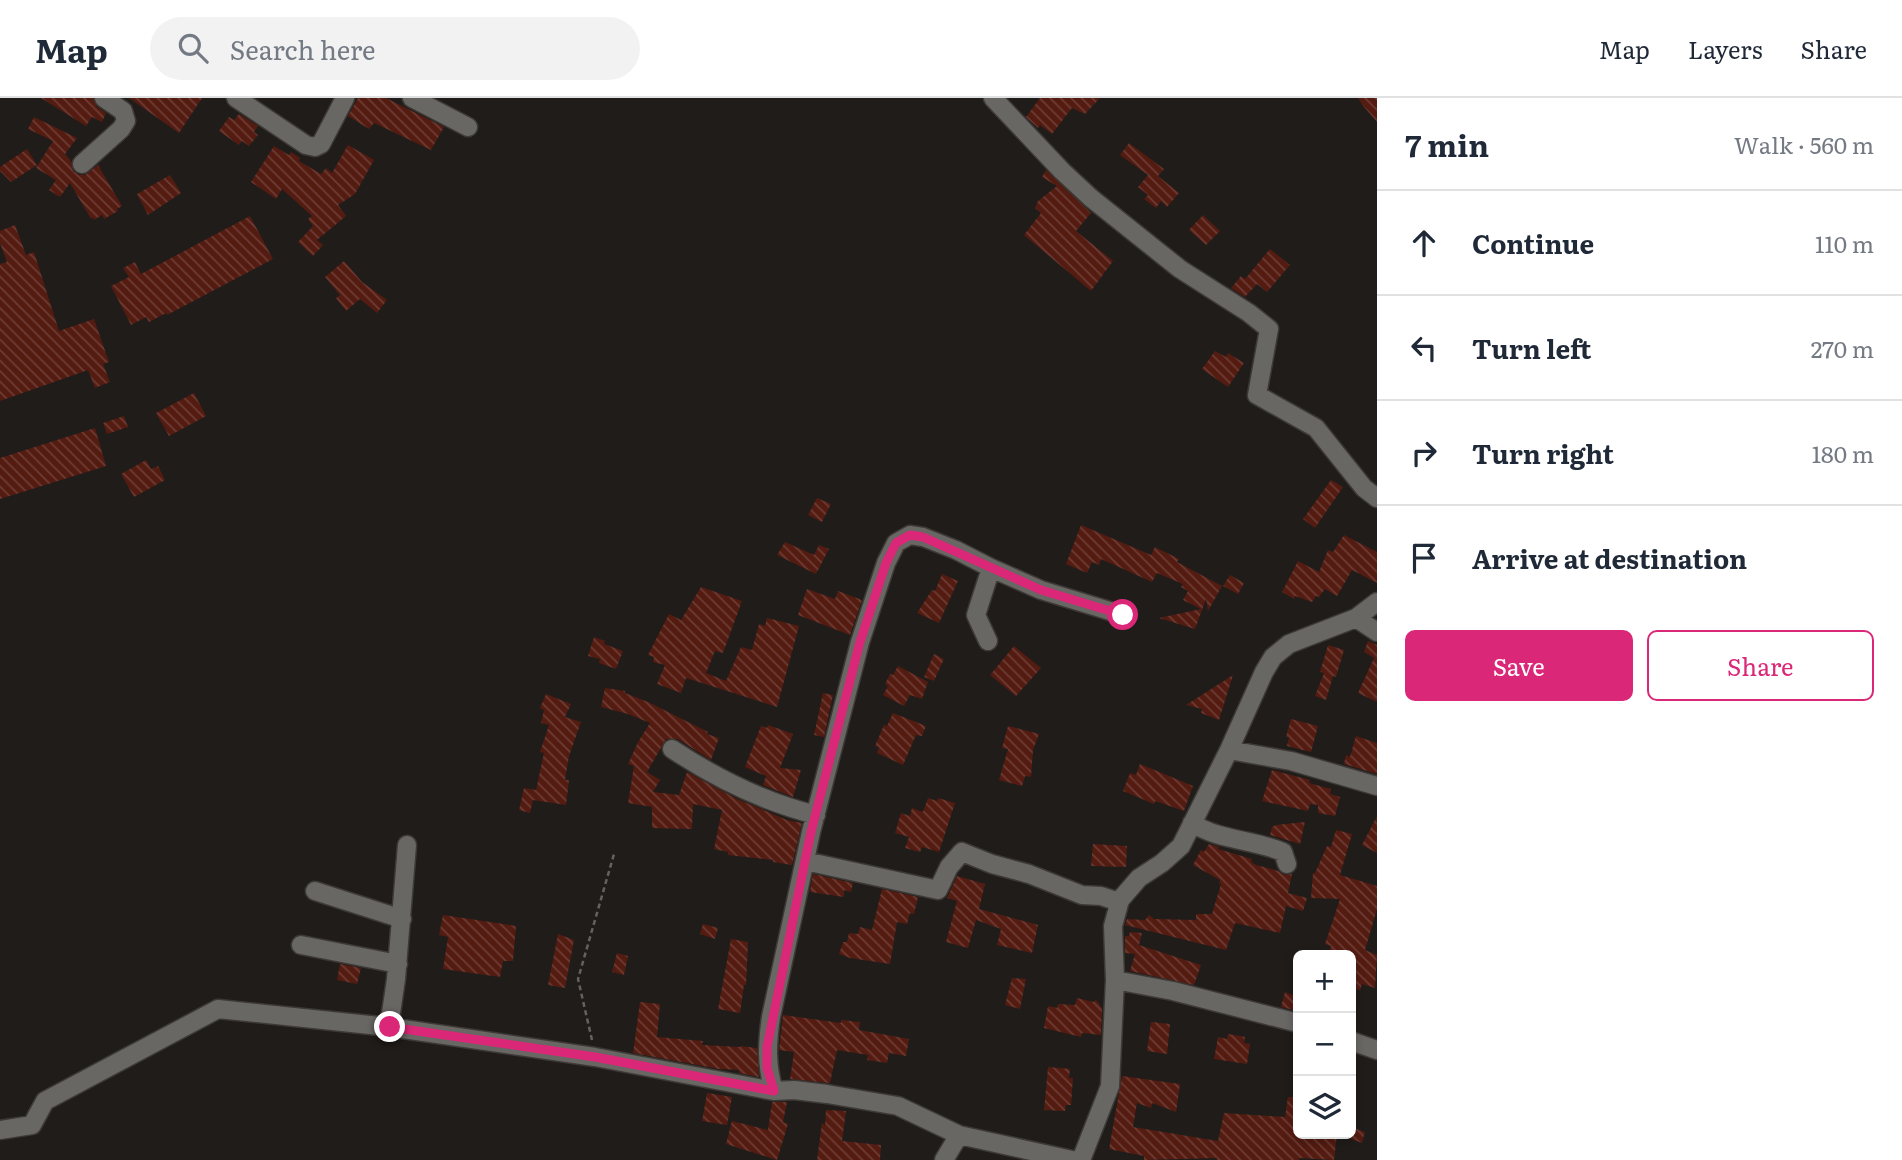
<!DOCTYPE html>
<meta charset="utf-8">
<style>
body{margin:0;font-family:Literata,serif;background:#f2f2f3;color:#1f2937}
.controls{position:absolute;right:21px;bottom:21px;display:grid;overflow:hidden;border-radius:10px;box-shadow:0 4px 10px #0003}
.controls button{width:63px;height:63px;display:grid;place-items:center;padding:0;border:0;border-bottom:2px solid #e0e1e3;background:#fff;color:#1f2937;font:35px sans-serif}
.stop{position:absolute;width:21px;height:21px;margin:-16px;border:5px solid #db2777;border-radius:50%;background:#fff}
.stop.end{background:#db2777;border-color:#fff;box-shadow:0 2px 7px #0008}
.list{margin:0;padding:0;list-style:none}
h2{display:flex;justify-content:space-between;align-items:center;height:91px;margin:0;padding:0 28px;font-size:30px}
h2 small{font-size:23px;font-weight:400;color:#747a83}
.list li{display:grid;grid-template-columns:46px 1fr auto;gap:21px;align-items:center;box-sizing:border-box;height:105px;padding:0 28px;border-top:2px solid #e0e1e3}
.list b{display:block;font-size:26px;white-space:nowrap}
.list em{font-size:23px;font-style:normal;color:#747a83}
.actions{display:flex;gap:14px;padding:21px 28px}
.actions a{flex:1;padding:16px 0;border:2px solid #db2777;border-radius:10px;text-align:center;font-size:24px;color:#db2777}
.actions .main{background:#db2777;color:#fff}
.icon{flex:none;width:38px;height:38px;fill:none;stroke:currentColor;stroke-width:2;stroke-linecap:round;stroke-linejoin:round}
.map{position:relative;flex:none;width:1377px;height:1062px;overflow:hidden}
header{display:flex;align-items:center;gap:42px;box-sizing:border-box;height:98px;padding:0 35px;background:#fff;border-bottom:2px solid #e0e1e3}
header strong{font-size:33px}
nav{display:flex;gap:38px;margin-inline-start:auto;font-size:24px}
.search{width:490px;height:63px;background:#f2f2f3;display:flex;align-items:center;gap:18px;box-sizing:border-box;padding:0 24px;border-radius:38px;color:#747a83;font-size:26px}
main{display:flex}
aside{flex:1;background:#fff}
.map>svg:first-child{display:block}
</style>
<header>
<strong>Map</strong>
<div class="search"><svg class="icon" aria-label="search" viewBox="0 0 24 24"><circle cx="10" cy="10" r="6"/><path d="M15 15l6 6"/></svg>Search here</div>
<nav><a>Map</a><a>Layers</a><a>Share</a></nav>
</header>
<main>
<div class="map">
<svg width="1377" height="1062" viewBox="0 0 1377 1062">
<defs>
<pattern id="building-back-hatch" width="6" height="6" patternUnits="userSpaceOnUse" patternTransform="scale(1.75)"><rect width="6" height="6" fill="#541b11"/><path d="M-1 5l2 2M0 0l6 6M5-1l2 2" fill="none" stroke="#6d3c34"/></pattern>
</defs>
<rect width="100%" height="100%" fill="#201c19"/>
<path fill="url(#building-back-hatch)" d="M41,0H93L97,9L106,15L102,24L92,19L86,28Z
M129,0H202L179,35Z
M358,0H386L444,29L431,52L374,25L369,31L348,18Z
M1040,0H1100L1085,16L1072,10L1052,36L1040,27L1038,30L1026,19Z
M1358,0H1377V24L1364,9Z
M239,16L258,28L254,34L258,37L249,48L242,43L239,47L219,33L229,19L234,22Z
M34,19L77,40L65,56L71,63L73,73L79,77H85L98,67L122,108L117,111L118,113L104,121L102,117L94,122L93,119L91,121L70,85L60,99L49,92L56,82L36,70L53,43L28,31Z
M1129,45L1164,71L1158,78L1179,95L1167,109L1161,103L1156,110L1144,101L1148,97L1138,89L1148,77L1120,57Z
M348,47L374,62L355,96L338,107L346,118L317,142L323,147L313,158L298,144L313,128L308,121L312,118L282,91L276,101L251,84L274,48L289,57L291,54L300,60L299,63L321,76L326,70L332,75Z
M27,51L37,67L11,84L0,73V69Z
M1046,72L1091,115L1076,133L1113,163L1091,193L1024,137L1041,115L1035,110L1038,103L1057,88L1042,79Z
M170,77L181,95L148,117L137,96Z
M1203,117L1220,133L1206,147L1189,132Z
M250,118L273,161L167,217L166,215L149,224L146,219L131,227L111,188L129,179L123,170L135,164L141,176Z
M15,127L26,157L34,154L59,233L94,221L109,264L103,266L110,284L95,290L88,272L0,303V166L7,164L0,145V133Z
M1270,151L1290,167L1267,194L1257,186L1245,199L1231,190L1241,178L1245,181Z
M344,163L362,184L387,202L377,215L360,201L346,213L336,200L340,197L325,179Z
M1215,253L1226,259L1228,255L1244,265L1228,289L1202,271Z
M194,295L206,318L169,338L156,315Z
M124,318L128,329L107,336L103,325Z
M95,330L106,368L0,401V360Z
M146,362L151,371L158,368L165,382L134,399L121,376Z
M1331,382L1343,389L1315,430L1303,421Z
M817,400L831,406L822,424L808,417Z
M1081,427L1151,457L1155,449L1179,461L1177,464L1222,488L1208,513L1206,501L1195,531L1159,520L1201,511L1183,502L1188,493L1181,489L1183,486L1157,475L1152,484L1101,461L1099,467L1092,464L1087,475L1066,466Z
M1344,437L1377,454V485L1352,472L1337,498L1325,491L1319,499L1316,498L1312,504L1295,498L1294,501L1282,494L1298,463L1319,474L1328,452L1333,454Z
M785,444L814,457L819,447L829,451L816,476L777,457Z
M942,476L958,483L939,525L917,515L932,492L935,493Z
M1230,477L1244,485L1238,496L1223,488Z
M701,489L742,503L723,555L715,553L706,575L726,583L741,549L752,552L759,526L765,528L767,520L799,528L777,609L686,580L681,595L657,586L665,567L653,564L654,559L648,557L669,516L681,522Z
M807,491L835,501L838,493L862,502L850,537L798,517Z
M594,539L605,543L604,546L623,553L616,571L599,565L600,561L588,558Z
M1368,543L1377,547V604L1358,595L1374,560L1364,554Z
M1328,547L1344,552L1336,579L1333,578L1326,602L1315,598L1324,575L1320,574Z
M1014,548L1041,570L1016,598L990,577Z
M934,556L944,561L934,583L924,579Z
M898,568L928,584L922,601L910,597L904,608L883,597L888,588L885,586L890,576L893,577Z
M1233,577L1219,622L1201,615L1202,611L1186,607Z
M605,590L625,593V595L648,604L708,634L707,636L719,640L711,662L678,641H666L647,674L660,682L653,694L679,697L687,674L737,701L787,722L802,725L792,767L773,764V762L728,757V754L714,751L722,712L693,706L692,731L652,730V709L628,705L634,668L628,666L638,644L650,625L628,616L601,609Z
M823,595L833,597L824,639L814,637Z
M546,596L571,606L565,619L581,624L569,658L565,682H569L566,707L533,702L530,715L519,712L524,690L536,692L544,655L540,654L549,627L541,625L544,612L540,610Z
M893,615L926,628L922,638L916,637L903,667L877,655L879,649L875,648L884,627L887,628Z
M1291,621L1318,628L1311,654L1287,648L1289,639H1286Z
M768,627L793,636L780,670L801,672L793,699L763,687L766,678L745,669L761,628L767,630Z
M1008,628L1039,636L1033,652L1031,679L1025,678L1022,688L999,682L1008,651L1002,650Z
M1356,638L1377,645V676L1344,666L1346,657L1350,659Z
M1140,666L1193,688L1184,713L1155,703L1154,706L1123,693L1130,675L1136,677Z
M1272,672L1310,682L1309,685L1331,691L1330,696L1340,699L1335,718L1318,715V707L1310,706L1308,713L1262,703Z
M928,700L937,703L938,700L955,705L939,754L922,749L920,754L905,750L909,739L895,735L901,715L910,718L912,710L923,714Z
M1377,718V755L1362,747Z
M1305,724L1300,746L1270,737L1272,729L1276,727Z
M1336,732L1352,736L1340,777L1377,788V811L1365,852L1377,857L1375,890L1362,886L1360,892L1351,890V857H1328L1331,848L1325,846L1340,801L1311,800L1313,775H1315L1327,748L1331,749Z
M1093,746L1127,748L1126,769L1091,768Z
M1209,746L1219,749L1218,751L1252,761L1251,764L1256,767L1278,773L1284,777L1292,776L1288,795L1307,800L1303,813L1286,808L1280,835L1235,825L1226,852L1125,827L1127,821L1145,822L1149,817L1154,821L1196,822V816H1212L1221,786L1219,785L1220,782L1193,767L1201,752L1204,754Z
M813,776L853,785L851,794L844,792V799L810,794Z
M957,778L985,786L979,811L1038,827L1032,855L997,847L1001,831L976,822L968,850L946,844L957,803L947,800Z
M882,791L918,799L914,816L910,815L907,826L897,824L890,866L850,860L839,856L843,844H847L849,835L858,836L860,829L872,832Z
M443,817L516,828L513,863H503L500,879L443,871L448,839L439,837Z
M703,826L718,830L715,841L700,836Z
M1130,834L1142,835L1139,847L1201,867L1194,887L1130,873L1135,856L1125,855V838H1129Z
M558,836L574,842L565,890L548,887Z
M731,841L748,844L746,887H744L740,915L718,911Z
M617,855L628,858L624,877L612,874Z
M340,866L361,870L357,886L337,882Z
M1012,880L1026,881L1020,911L1005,907Z
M1285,894L1298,899V913L1281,909Z
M1077,900L1093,904L1096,902L1102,910L1101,937L1082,935L1081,939L1044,930L1048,908L1057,910L1058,906L1075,907Z
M640,904L660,906L657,939L703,943L702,947L740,949V948L757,950L759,979L739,975V972L719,971L633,955Z
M783,917L841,925V922L860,924L859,932L909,941L906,958L889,955L887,965L867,962L868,957L837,952L830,985L790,981L794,954L779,952Z
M1151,924L1170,926L1167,956L1147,953Z
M1228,936L1245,939L1244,945L1250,946L1247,966L1214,961L1218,939L1227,941Z
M1048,969L1070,971L1069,980H1073L1071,1007H1066L1065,1013L1044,1012Z
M1122,978L1180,986L1176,1014L1152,1005L1151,1010L1137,1005L1133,1029L1218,1043L1224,1015L1285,1019L1288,999L1298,1000V1036H1337L1334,1062L1299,1060V1062H1217V1060L1144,1062V1058L1109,1051Z
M707,995L732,999L727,1027L702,1023Z
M772,1004H787L783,1024L788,1026L777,1062L726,1046L732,1023L768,1032Z
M826,1012L846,1013L842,1043L881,1047L880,1062H817L822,1025L825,1027Z
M1351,1029L1365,1034L1362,1045L1351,1041Z"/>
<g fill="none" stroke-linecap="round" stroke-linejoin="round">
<g stroke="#3d3936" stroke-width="21">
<path id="minor" d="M236,0L306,47L315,49L321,46L345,0
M412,0L468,29
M993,0L1062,73L1091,100L1180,171L1249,215L1269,231L1257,297L1316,330L1364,390L1377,400
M82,66L121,31L126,23L123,13L104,0
M991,470L1041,492L1123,517
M1356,520L1377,534
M988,543L976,517L991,470L956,452L923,439L910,437L896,445L886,465L860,544L811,734L771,919C767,946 766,967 774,993L794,992L827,996L898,1008L959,1037L1072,1062
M672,651C717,681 764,704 816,717
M1229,652L1291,663L1377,688
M1192,725C1220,743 1252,741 1283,754L1287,766
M805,763L938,792L949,769L962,754L992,766L1029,776L1082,797L1101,798L1119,804
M315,793L402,821
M301,847L398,866
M1115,882L1173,893L1298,925
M389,929L396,881L407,747
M1351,943L1377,952
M0,1032L32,1027L45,1003L218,911L389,929L595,959L774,993
M944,1062L959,1037
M1081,1062L1110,988L1115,882L1113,828L1120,802L1139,780L1162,765L1181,748L1229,652L1264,574L1273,559L1289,546L1356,520L1377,504"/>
</g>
<path stroke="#65615f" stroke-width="2.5" stroke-dasharray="5 3.5" stroke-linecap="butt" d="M592,942L578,881L614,756"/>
<use href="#minor" stroke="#686764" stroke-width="18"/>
</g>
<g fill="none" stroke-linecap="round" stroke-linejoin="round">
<path stroke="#db2777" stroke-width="9" d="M390,929L595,959L774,993L767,970V949L811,734L860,544L886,465L896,445L910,437L923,439L1041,492L1123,517"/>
</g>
</svg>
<div class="controls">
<button>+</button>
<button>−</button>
<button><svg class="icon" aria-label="layers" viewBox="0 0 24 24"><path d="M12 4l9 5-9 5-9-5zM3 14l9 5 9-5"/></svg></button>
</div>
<div class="stop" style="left:1123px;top:517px"></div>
<div class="stop end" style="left:390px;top:929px"></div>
</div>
<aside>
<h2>7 min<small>Walk · 560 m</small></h2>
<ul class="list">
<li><svg class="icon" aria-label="ahead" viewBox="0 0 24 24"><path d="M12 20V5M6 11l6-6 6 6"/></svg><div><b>Continue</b></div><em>110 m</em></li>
<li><svg class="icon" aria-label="left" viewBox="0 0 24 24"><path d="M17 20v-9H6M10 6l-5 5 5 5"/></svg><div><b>Turn left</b></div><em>270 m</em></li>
<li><svg class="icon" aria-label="right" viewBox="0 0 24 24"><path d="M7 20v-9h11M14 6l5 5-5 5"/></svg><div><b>Turn right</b></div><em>180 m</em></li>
<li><svg class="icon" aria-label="arrive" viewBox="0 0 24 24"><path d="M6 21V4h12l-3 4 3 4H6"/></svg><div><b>Arrive at destination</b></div></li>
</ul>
<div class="actions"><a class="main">Save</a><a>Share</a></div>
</aside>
</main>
